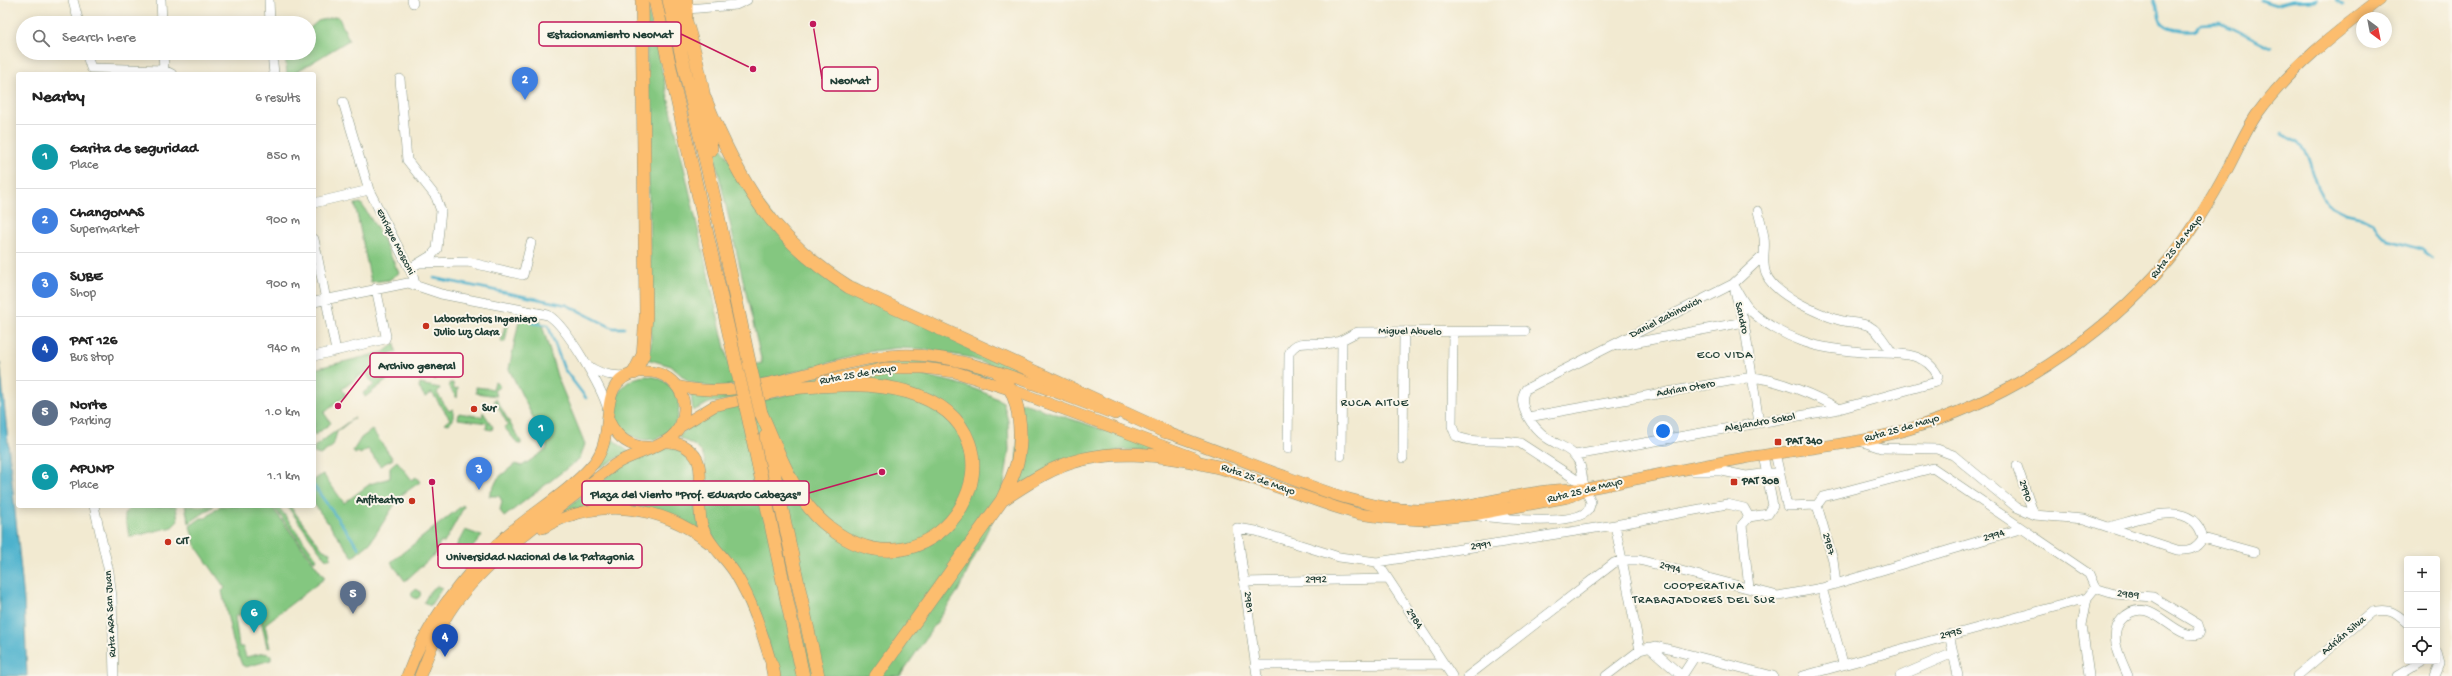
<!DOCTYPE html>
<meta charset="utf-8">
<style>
body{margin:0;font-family:"Gochi Hand",sans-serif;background:#f6f6f6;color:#222}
.controls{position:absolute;right:12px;bottom:12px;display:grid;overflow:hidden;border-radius:4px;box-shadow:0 2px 10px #0003}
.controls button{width:36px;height:36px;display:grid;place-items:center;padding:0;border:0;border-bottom:1px solid #e0e0e0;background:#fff;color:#222;font:20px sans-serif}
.compass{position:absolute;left:2356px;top:12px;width:36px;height:36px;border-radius:50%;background:#fff;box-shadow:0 2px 10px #0003;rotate:148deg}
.you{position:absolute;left:1663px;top:431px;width:14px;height:14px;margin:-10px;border:3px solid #fff;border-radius:50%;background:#1a73e8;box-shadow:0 0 0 6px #1a73e833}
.badge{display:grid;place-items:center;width:26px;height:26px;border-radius:50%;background:#c8321e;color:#fff;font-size:13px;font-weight:700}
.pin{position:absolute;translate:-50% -33px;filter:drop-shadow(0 1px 2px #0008)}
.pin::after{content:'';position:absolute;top:21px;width:14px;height:12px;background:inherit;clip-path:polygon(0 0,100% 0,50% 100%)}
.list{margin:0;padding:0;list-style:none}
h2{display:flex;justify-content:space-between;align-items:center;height:52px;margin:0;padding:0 16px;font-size:17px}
h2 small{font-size:13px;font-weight:400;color:#767676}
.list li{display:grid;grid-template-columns:26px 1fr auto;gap:12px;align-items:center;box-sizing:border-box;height:64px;padding:0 16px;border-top:1px solid #e0e0e0}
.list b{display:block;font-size:15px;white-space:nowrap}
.list p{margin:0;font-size:13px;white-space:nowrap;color:#767676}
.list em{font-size:13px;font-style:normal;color:#767676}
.icon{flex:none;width:22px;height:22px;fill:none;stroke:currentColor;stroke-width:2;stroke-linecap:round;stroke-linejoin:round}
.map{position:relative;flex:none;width:2452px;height:676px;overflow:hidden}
.search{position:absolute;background:#fff;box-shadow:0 2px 10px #0003;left:16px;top:16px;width:300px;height:44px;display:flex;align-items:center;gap:10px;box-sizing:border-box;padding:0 14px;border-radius:22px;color:#767676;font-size:15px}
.panel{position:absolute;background:#fff;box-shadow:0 2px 10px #0003;left:16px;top:72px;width:300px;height:436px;border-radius:4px}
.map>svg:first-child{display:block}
</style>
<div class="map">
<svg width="2452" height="676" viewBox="0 0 2452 676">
<rect width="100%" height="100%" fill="#fbf7ec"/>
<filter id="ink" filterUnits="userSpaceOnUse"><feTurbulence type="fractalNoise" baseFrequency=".025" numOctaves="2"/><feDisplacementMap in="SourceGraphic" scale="8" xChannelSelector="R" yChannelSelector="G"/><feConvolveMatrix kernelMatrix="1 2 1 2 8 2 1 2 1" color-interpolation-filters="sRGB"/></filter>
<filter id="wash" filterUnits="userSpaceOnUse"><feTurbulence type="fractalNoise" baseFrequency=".012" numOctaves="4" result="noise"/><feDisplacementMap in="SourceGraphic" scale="16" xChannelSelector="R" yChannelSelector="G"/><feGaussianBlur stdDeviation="0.9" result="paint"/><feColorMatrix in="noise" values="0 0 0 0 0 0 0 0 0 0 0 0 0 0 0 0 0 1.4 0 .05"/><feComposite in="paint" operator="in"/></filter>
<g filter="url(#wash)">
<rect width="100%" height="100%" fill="#f2ead1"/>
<path fill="#84c780" stroke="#52825a" d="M646,0L730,370L762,363L707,123L736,171L813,266L1094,403L967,357L922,349L897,348L873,351L776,377L714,388L689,382L671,366L647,359L651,345Z
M338,16L349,40L293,74H287L285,53H309V29L318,21Z
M361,203L379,232L399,273L389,280L371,282L355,204Z
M520,316L541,321L557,376L585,444L580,458L504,517L500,510L502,501L499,496H489L498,478L515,464L522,466L547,449V446L509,369Z
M509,322L505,342H501L505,325Z
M395,343L396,352L388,354L391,377L365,397L363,393L374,385L365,372L342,389L346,395L324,413L331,423L314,436V369L384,352Z
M445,360V362L434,364L435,380L432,377L430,366L421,367L420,364Z
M916,361L949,365L1004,382L932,365L709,403L693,411L691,394L712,397L727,396L884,362Z
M921,375C950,381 977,387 1003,402L1008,421L1009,450L1002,500L958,591L900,676H772L768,640L703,518L705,462L702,453L695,446L678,437L689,427L715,411L868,376Z
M615 408a32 32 0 1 1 64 0a32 32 0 1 1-64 0Z
M495,382L500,386L494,391L497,396L476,393V387L493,389Z
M450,383H453L454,389L458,388L457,398L449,387Z
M420,384L440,388L437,393L449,411L453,409V418L449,424L445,423L450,419L432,393L425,397L419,388Z
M496,399L521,442V444H518L504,427L508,425L494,400Z
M1020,402L1165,450H1120L1015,486Z
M483,412L493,427L492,430L486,429L487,423L458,419L459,413L482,417Z
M355,417L337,432L333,446L320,455L314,453V447Z
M372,430L393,459L380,466L368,449L360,454L358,452L355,454L353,451L361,438Z
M612,439L629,452L599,468L609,451Z
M672,447L693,459L696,470L694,501L701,534L642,507L553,519C589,491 626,453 672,447Z
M397,461L412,480L416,477L420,482L400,496L370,543L353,557L314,504V480L323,474L344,503L370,484L390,478V467Z
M463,505L464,507L444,543L440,542L435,554L405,581L391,562Z
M132,506H176L178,521L172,527L130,537L124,514Z
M185,506H214L189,523Z
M220,506H271L325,578L265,624L270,648L267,647L259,611L235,616L239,647H243L246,657L264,653L271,655V660L246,667L242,665L233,641L222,591L225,588L195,545L190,526L201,518H206Z
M273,506H278L317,559L314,561Z
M287,506H290L323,550L331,552L330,559L325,558Z
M465,530L482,536L457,566L446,565Z
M437,586L442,588L430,606L424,602L430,591Z
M411.5 594a4.5 4.5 0 1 1 9 0a4.5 4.5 0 1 1-9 0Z"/>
<path fill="#4eb2cd" stroke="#367880" d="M0,362L24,600L27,676H0Z"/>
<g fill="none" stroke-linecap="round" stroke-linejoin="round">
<path stroke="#4eb2cd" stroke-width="2.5" d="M2155,0C2158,6 2158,10 2159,16C2162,31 2184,31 2195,30L2201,24L2218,23L2232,28L2271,47
M2260,0L2276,5L2292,1L2317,0
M2336,0L2343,5
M2282,134L2298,143L2307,155L2318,187L2327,204L2345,213L2363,217L2373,222L2378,231L2389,240L2421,249L2433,258
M434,278L567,305L613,328H624
M532,323L548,325L564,369L586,398
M314,486L359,548"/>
</g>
</g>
<g filter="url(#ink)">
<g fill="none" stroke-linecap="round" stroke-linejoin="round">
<g stroke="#889482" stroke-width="10">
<path id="minor" d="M73,0L79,23
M161,0L162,23
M269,0L270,23
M412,0L413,3
M687,9L736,5L747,0
M86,53L91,68L164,70L172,74
M163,53L164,70
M272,53L274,74
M400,79L407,160L436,197L441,211L437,249L432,255L409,269
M343,102L369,190L413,276L415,284
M314,203L369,190
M1758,211C1760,220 1763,229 1764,238C1766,250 1761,261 1766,274C1774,295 1819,314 1839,320C1849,323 1860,322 1869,326C1879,331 1885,343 1891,351
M314,239L336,351
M420,263L468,262L523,275L531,243
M1735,292L1744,322L1759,423
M314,302L408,283L441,294L548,315C566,325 603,390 608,410
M1453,333L1452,426L1456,436C1475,445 1499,438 1520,443L1583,484
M1617,346L1744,322
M314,356L385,339L386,336L376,288
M586,364C598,374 614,377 629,375
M1528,417L1752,377C1778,380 1816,395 1839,409
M1860,441L1881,448L1937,449L1953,455L2016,507L2034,515L2084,519L2177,550C2190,551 2196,549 2203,538C2193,496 2138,520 2109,527
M1288,449L1289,354C1296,336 1317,346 1332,343C1342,342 1349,335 1358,332L1525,331
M1775,453L1787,506L1817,505
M1575,455L1839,409L1936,382L1938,376C1924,347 1888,355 1862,352C1842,350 1820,348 1802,341C1785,335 1765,324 1752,312C1744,305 1739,293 1733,284
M1341,456L1342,341
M1403,458L1404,332
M2017,466L2034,515
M1694,471H1722L1746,476L1779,472
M1817,505L1823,497L1933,468L2089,574L2095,588L2114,594L2153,597L2198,624L2200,631L2199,634C2173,642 2150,590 2122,619C2107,635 2121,659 2128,676
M1817,505L1833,560L1836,584
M94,506L109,572L112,597L114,676
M1479,516C1499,518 1575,527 1588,510C1590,508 1590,504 1591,502C1589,496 1585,491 1584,485C1581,475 1583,465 1575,456C1569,448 1555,444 1547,438C1533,428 1515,405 1526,389L1733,284L1763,256
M1615,525L1640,650
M2203,538L2254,552
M1377,562L1452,676
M1245,582L1388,579
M1749,588L1742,525L1749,517L1768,514L1773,506L1763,455
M1822,588L1843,663
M2087,598L2082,625L2089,676
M1949,634L1958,676
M1649,647L1682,676
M1255,665L1444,664
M1257,676L1237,528L1256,531L1339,557L1377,562L1615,525L1727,504L1744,508L1749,517
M1468,676L1614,563L1622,560H1639L1778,596L1822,588L2020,529
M1606,676L1640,650L1656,646L1773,676
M1682,676L1695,656
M1803,676L2087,598L2095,588
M1900,676L1953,653
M2297,676L2372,612C2389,608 2395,612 2407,623
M2398,676L2423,661
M2435,676L2440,664L2437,653"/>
</g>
<g stroke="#889482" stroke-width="12">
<path id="major" d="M687,0V17
M821,382L886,368H924L955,372L1012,390L1195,458
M677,386C749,404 827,359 900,355C965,352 1052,392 1115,414
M609,421C617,437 629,448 649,447
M681,426L714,406L798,387
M1159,430C1201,444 1242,461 1284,476C1328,493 1370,509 1418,510C1474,510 1527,487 1583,489
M666,442C678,441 691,448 697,459C705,475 695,507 703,528C709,545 725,557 735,573C753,602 762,633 772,666
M1219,467L1335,507L1358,514L1389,518L1421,520L1473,515L1569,497L1585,489C1639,479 1692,467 1745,458C1799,449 1853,445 1906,430C2006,401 2100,341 2168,261C2192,232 2211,200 2229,166C2238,149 2246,130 2257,114C2290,68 2334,34 2379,0
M543,528C597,497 661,504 709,543
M407,676C427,620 463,575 507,535C535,511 569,492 593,464C620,433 592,380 639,372C649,371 660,372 668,378C678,385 685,397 684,409C683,448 640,448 614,465C564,505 491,554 454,605C439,626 430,651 420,676"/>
</g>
<g stroke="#889482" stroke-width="14">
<path id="highway" d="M655,0L737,369
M669,0L716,206L750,366
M679,0C696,49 706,99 711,150
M705,99C739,182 771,238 849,287L1166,432
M634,373L643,355L646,316L642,0
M761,413C779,452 794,501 830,528C939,612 1045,433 908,392C869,381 831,385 791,388
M748,416L803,676
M766,436L818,676
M1002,500C1016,491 1029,482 1044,474C1100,443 1167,454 1226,469
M772,666L774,676
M876,676L1002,500C1008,487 1015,473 1018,459C1023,433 1020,393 999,374"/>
</g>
<use href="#minor" stroke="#fff" stroke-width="9"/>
<use href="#major" stroke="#fcbd6e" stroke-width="11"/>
<use href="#highway" stroke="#fcbd6e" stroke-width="13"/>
<g stroke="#889482" stroke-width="14" stroke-linecap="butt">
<path id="highway-bridge" d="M750,366L761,413
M737,369L748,416"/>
</g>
<use href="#highway-bridge" stroke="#fcbd6e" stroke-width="13"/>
</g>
</g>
<g fill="#c8321e" stroke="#fbf7ec" stroke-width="1.5">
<circle cx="426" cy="326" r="4"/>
<circle cx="474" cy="409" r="4"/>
<rect x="1774" y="438" width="8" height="8" rx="2"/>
<rect x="1730" y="478" width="8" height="8" rx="2"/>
<circle cx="412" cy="501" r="4"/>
<circle cx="168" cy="542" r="4"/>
</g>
<g text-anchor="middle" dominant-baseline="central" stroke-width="4" stroke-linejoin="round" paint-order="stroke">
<g font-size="11" fill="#1f3d34" stroke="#fbf7ec">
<text transform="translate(395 242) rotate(63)">Enrique Mosconi</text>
<text transform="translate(2177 247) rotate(-52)">Ruta 25 de Mayo</text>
<text transform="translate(1666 318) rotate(-27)">Daniel Rabinovich</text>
<text transform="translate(1741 318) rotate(77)">Sandro</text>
<text transform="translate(1410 332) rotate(1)">Miguel Abuelo</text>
<text transform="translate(858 375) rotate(-10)">Ruta 25 de Mayo</text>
<text transform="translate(1686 389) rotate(-10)">Adrian Otero</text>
<text transform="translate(1760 423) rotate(-10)">Alejandro Sokol</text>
<text transform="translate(1902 429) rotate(-16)">Ruta 25 de Mayo</text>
<text transform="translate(1258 480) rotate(19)">Ruta 25 de Mayo</text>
<text transform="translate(1585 491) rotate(-14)">Ruta 25 de Mayo</text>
<text transform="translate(2025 491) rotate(71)">2990</text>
<text transform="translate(1994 536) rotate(-17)">2994</text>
<text transform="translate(1828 544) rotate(74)">2987</text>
<text transform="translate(1481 546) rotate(-9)">2991</text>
<text transform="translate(1670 568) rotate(14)">2994</text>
<text transform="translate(1316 580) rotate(-1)">2992</text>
<text transform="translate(2128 595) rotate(6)">2989</text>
<text transform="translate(1248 602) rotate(83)">2981</text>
<text transform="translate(111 614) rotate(-93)">Ruta ARA San Juan</text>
<text transform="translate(1414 619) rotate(57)">2984</text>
<text transform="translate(1951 634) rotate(-15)">2995</text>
<text transform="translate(2344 636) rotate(-40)">Adrián Silva</text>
</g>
<g font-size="11" font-weight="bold" fill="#1f3d34" stroke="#fbf7ec" text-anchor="start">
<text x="434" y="320">Laboratorios Ingeniero<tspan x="434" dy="13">Julio Luz Clara</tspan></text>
<text x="482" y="409">Sur</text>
<text x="1786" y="442">PAT 340</text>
<text x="1742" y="482">PAT 308</text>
<text x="404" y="501" text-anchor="end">Anfiteatro</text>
<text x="176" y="542">CIT</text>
</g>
<g font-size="12" letter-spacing="1" fill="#1f3d34" stroke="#fbf7ec">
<text x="1725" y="356">ECO VIDA</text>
<text x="1375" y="404">RUCA AITUE</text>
<text x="1704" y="587">COOPERATIVA<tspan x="1704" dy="14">TRABAJADORES DEL SUR</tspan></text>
</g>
</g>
<path fill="none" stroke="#c2185b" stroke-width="1.5" d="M753 69L681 34M813 24L822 79M338 406L370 365M882 472L809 493M432 482L438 556"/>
<g fill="#c2185b" stroke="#fbf7ec" stroke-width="1.5">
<circle cx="753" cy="69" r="4"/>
<circle cx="813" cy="24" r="4"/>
<circle cx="338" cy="406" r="4"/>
<circle cx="882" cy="472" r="4"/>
<circle cx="432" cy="482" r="4"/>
</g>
<g fill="#fbf7ec" stroke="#c2185b" stroke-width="1.5">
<rect x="539" y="22" width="142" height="24" rx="4"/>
<rect x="822" y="67" width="56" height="24" rx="4"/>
<rect x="370" y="353" width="93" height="24" rx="4"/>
<rect x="582" y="481" width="227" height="24" rx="4"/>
<rect x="438" y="544" width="204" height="24" rx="4"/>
</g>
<g font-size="12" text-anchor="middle" font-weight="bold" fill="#1f3d34">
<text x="610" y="38">Estacionamiento NeoMat</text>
<text x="850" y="84">NeoMat</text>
<text x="417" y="369">Archivo general</text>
<text x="696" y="498">Plaza del Viento "Prof. Eduardo Cabezas"</text>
<text x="540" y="560">Universidad Nacional de la Patagonia</text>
</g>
</svg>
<div class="controls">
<button>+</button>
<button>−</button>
<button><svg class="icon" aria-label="locate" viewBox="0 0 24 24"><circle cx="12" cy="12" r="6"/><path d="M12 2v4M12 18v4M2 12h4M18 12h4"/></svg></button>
</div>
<svg class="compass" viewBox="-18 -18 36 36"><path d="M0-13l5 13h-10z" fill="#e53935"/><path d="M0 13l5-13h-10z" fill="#767676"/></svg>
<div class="you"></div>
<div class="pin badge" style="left:541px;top:448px;background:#0f9aa8">1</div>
<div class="pin badge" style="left:525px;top:100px;background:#3f7fe0">2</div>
<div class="pin badge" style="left:479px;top:490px;background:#3f7fe0">3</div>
<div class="pin badge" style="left:445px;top:657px;background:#1a4fb4">4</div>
<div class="pin badge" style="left:353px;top:614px;background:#5c6f8a">5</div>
<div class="pin badge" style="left:254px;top:633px;background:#0f9aa8">6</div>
<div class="search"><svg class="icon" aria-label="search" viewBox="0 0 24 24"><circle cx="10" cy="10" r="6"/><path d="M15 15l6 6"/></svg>Search here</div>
<section class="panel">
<h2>Nearby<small>6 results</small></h2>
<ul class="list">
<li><span class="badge" style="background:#0f9aa8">1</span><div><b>Garita de seguridad</b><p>Place</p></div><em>850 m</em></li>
<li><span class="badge" style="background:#3f7fe0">2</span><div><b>ChangoMAS</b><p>Supermarket</p></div><em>900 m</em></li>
<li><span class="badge" style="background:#3f7fe0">3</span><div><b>SUBE</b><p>Shop</p></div><em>900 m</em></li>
<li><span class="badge" style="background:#1a4fb4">4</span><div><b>PAT 126</b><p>Bus stop</p></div><em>940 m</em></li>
<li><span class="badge" style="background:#5c6f8a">5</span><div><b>Norte</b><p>Parking</p></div><em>1.0 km</em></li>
<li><span class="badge" style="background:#0f9aa8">6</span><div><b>APUNP</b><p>Place</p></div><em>1.1 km</em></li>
</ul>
</section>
</div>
